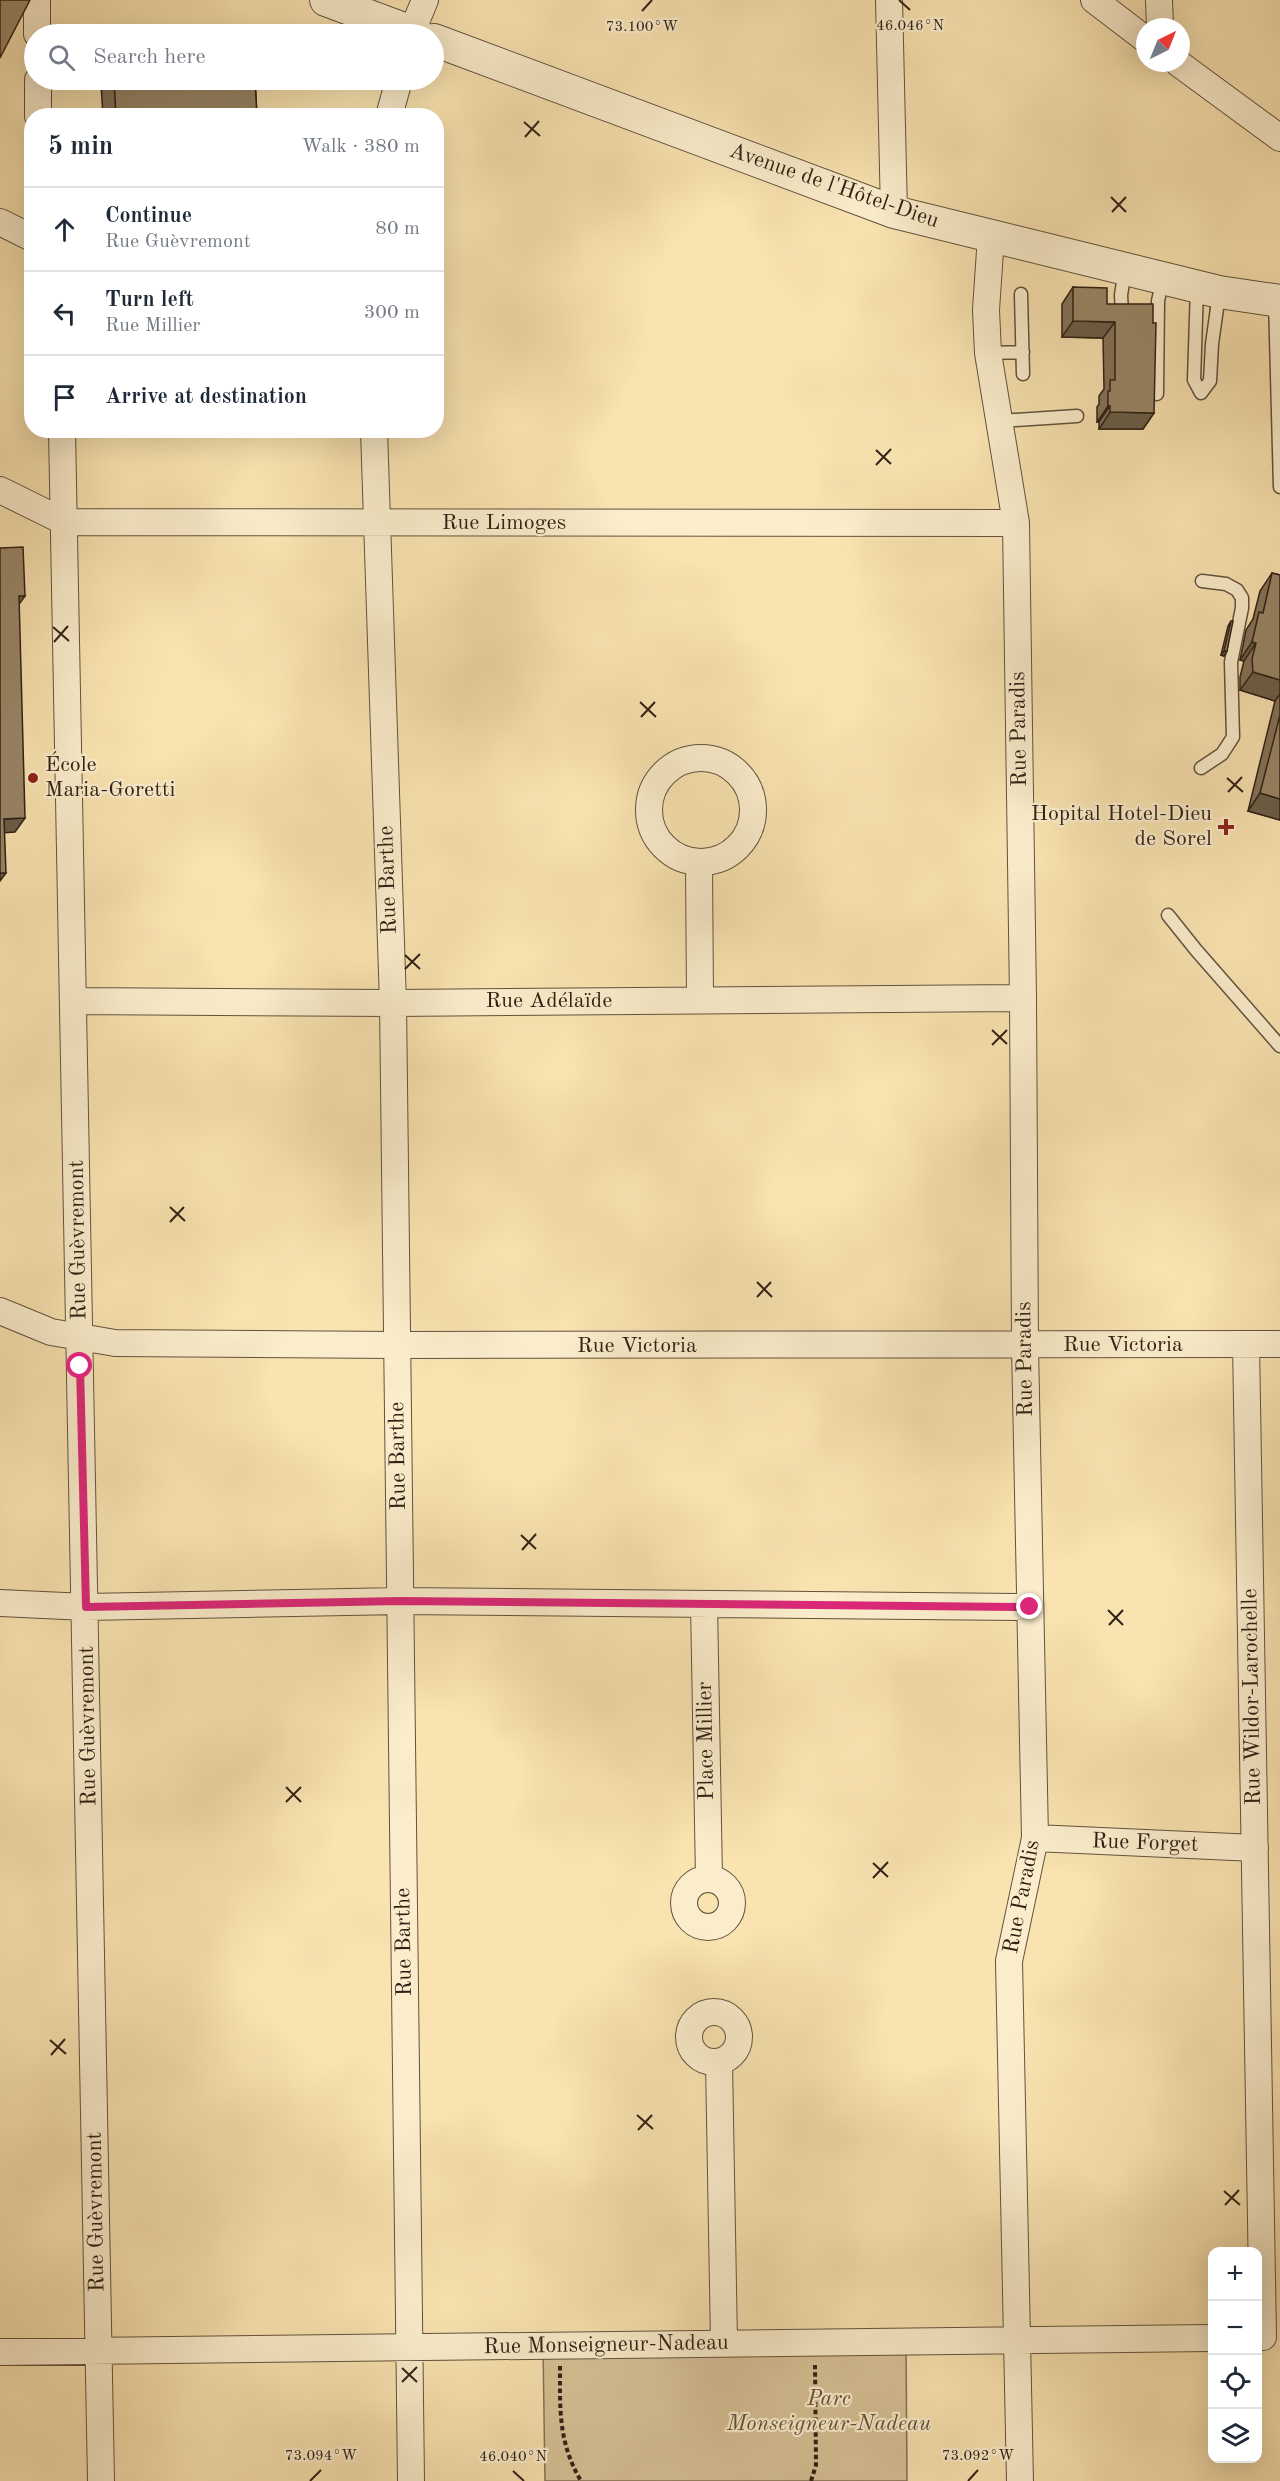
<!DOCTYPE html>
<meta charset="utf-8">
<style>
body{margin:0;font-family:"Old Standard TT",serif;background:#f2f2f3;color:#1f2937}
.controls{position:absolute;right:18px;bottom:18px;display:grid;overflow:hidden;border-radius:12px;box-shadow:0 6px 24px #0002}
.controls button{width:54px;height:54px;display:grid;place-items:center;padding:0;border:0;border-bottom:2px solid #e0e1e3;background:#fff;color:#1f2937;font:30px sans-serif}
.compass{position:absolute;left:1136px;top:18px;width:54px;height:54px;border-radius:50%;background:#fff;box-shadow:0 6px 24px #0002;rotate:43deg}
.stop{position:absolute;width:18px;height:18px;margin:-14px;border:4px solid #db2777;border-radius:50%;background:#fff}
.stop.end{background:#db2777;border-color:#fff;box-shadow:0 2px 6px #0008}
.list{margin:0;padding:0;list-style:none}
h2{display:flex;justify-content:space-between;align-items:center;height:78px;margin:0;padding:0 24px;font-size:26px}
h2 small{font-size:20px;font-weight:400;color:#747a83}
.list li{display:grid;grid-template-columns:39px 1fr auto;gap:18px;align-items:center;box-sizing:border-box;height:84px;padding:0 24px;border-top:2px solid #e0e1e3}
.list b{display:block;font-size:22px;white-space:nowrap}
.list p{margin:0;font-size:20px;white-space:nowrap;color:#747a83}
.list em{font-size:20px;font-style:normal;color:#747a83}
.icon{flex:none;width:33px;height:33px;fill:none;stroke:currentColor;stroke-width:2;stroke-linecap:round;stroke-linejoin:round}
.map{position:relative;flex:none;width:1280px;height:2481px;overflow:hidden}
.search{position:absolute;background:#fff;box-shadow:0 6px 24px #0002;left:24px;top:24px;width:420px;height:66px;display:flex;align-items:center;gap:15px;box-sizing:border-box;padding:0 21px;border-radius:33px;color:#747a83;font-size:22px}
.panel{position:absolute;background:#fff;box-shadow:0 6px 24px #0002;left:24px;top:108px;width:420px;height:330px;border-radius:24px}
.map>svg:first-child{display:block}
</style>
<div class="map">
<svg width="1280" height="2481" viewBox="0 0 1280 2481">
<rect width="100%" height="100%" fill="#f9e3b1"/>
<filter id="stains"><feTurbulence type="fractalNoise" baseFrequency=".00333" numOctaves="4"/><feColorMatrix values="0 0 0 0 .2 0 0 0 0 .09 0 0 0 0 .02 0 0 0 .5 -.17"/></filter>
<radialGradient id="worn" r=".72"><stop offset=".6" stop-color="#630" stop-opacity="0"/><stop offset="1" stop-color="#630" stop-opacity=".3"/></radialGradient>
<path fill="#d7c297" stroke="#847256" stroke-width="1.5" d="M906,2341L907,2481H545L543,2346Z"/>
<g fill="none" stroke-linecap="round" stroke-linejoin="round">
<g stroke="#62523d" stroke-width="15">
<path id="service" d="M1197,287L1194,380L1201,393L1210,381L1212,344L1219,294
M1021,294L1023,374
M1275,301L1280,487
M1122,313L1121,295L1125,270
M988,353L1023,352
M1157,394L1158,301L1163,278
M1000,421L1077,416
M1201,768L1222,754L1233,737L1231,662L1242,608V598L1237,590L1226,584L1202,581
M1168,915L1196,950L1280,1046"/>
</g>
<g stroke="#62523d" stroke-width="28">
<path id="minor" d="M37,0V34
M889,0L894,212
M1094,0L1145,39
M1159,0L1160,27
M411,34L425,0
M1178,63L1280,138
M38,80V116
M389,116L399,80
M0,222L32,238
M991,236L986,310L988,353L1016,523L1023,998L1025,1346L1035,1838L1009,1961L1020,2481
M62,430L101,2481
M374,430L393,1003L411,2481
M0,490L65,522L1016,523
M649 810a52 52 0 1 1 104 0a52 52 0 1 1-104 0Z
M699,863L700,1000
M74,1001L393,1003L1023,998
M0,1311L51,1332L115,1343L396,1345L1280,1344
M1246,1344L1263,2337
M0,1603L86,1607L400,1601L1030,1607
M704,1604L709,1878
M1035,1838L1255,1848
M684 1903a24 24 0 1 1 48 0a24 24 0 1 1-48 0Z
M689 2037a25 25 0 1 1 50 0a25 25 0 1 1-50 0Z
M719,2062L724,2343
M0,2352L1212,2338"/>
</g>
<g stroke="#62523d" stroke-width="34">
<path id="tertiary" d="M326,0L417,34
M434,40L894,212L1219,292L1280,301"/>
</g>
<path stroke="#302116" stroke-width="4" stroke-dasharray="4.5 3" stroke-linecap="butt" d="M560,2366C560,2409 558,2442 581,2481
M811,2481L816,2465L815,2365"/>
<use href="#service" stroke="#fbedcc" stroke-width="12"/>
<use href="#minor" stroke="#fbedcc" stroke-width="26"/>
<use href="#tertiary" stroke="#fbedcc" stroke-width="32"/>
</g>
<path fill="#847359" stroke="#302116" stroke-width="1.5" d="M104,80H255L257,116H103L101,84Z
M1073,287L1107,304L1154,413L1143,429H1099V422H1097V407L1099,404V396L1104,389L1103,338L1062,337V304Z
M1272,573L1280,575V820L1248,811L1275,701L1240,690V677L1244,661L1240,660L1246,630L1253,619L1260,591Z
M1231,621L1227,651L1224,656L1221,655L1228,626Z"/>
<path fill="#6b5e48" stroke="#302116" stroke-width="1.5" d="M1073,321L1115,322L1103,338L1062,337Z
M1108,406H1110L1099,422H1097Z
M1110,412L1154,413L1143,429H1099Z
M19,596H25L15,610Z
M1252,642L1256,643L1244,661L1240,660Z
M1224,651H1227L1224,656L1221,655Z
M1253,672L1280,680V694L1275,701L1240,690Z
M1260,793L1280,799V820L1248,811Z
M25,818L15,832L0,833L4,819Z
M0,873H6L0,881Z"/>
<path fill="#998667" stroke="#302116" stroke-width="1.5" d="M0,0H30L0,58Z
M114,80H255L257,116H116Z
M1073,287L1107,288V304H1153V323H1156L1154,413L1110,412V406H1108V391H1110V380H1115V322L1073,321Z
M23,547L25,596H19L25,818L4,819L6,873H0V548Z
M1272,573L1280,575V680L1253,672L1252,659L1256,643L1252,642L1259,612L1263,613Z
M1231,621H1233L1227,651H1224Z
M1280,715V799L1260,793Z"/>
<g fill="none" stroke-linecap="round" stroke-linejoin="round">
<path stroke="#db2777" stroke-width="8" d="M80,1366L86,1607L400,1601L1030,1607"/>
</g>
<path fill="none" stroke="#302116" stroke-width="2" d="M899,0L910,10M642,11L652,0M524,122L540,136M525,137L539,121M1111,197L1126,212M1112,212L1126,197M876,450L891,464M876,465L891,449M53,627L69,641M54,642L68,626M640,702L656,717M641,717L655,702M1227,778L1243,792M1228,792L1242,777M405,955L420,969M405,969L420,954M992,1030L1007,1044M992,1045L1007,1030M170,1207L185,1221M170,1222L184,1207M757,1282L772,1297M757,1297L771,1282M521,1535L536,1549M522,1550L536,1534M1108,1610L1123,1625M1109,1625L1123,1610M286,1787L301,1802M286,1802L301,1787M873,1863L888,1877M873,1878L888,1862M50,2040L66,2054M51,2055L65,2039M637,2115L653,2129M638,2130L652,2115M1224,2191L1240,2205M1225,2205L1239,2190M402,2368L417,2382M402,2382L417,2367M513,2471L524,2481M310,2481L321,2470M968,2481L978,2470"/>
<g fill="#8f2418" stroke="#fbedcc" stroke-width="2">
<circle cx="33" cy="778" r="6"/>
<path d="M1223 818h6v6h6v6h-6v6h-6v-6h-6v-6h6z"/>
</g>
<g text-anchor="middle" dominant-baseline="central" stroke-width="4.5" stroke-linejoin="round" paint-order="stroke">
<g font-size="22" fill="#302116" stroke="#fbedcc">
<text transform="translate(834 186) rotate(19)">Avenue de l'Hôtel-Dieu</text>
<text x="504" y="523">Rue Limoges</text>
<text transform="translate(1019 729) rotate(-91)">Rue Paradis</text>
<text transform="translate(388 880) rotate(-92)">Rue Barthe</text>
<text x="549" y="1001">Rue Adélaïde</text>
<text transform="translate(78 1240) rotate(-91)">Rue Guèvremont</text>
<text x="1123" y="1345">Rue Victoria</text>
<text x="637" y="1346">Rue Victoria</text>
<text transform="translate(1025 1359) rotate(-91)">Rue Paradis</text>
<text transform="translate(398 1456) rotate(-91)">Rue Barthe</text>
<text transform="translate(1252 1697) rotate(-91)">Rue Wildor-Larochelle</text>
<text transform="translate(88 1726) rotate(-91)">Rue Guèvremont</text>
<text transform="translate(706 1741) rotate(-91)">Place Millier</text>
<text transform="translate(1145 1843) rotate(2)">Rue Forget</text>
<text transform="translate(1022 1897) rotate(-79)">Rue Paradis</text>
<text transform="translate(404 1942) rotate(-91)">Rue Barthe</text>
<text transform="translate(96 2212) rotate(-91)">Rue Guèvremont</text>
<text transform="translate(606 2345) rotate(-1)">Rue Monseigneur-Nadeau</text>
</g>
<g font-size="22" fill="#302116" stroke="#fbedcc" text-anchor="start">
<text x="45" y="765">École<tspan x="45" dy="25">Maria-Goretti</tspan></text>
<text x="1212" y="814" text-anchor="end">Hopital Hotel-Dieu<tspan x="1212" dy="25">de Sorel</tspan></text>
</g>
<g font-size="22" font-style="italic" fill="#62513d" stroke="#fbedcc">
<text x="829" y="2399">Parc<tspan x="829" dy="25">Monseigneur-Nadeau</tspan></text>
</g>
</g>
<g font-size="15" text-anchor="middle" fill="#302116" stroke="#fbedcc" stroke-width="4.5" stroke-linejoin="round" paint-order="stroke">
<text x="910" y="30">46.046°N</text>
<text x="642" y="31">73.100°W</text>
<text x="321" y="2460">73.094°W</text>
<text x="978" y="2460">73.092°W</text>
<text x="513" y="2461">46.040°N</text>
</g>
<rect width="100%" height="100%" filter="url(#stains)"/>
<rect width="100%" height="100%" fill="url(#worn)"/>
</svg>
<div class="controls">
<button>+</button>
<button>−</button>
<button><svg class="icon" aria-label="locate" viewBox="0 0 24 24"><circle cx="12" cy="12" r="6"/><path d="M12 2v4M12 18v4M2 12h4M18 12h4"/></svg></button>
<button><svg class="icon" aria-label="layers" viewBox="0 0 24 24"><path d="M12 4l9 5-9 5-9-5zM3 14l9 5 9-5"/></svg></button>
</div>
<svg class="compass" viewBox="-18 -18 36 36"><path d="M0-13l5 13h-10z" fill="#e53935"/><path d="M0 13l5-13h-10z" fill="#747a83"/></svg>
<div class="stop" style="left:80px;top:1366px"></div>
<div class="stop end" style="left:1030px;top:1607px"></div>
<div class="search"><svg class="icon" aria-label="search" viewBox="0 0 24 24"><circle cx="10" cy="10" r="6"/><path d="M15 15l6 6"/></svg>Search here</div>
<section class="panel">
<h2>5 min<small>Walk · 380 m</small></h2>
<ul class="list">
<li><svg class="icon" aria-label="ahead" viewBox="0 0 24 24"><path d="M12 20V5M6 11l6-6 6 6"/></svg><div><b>Continue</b><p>Rue Guèvremont</p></div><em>80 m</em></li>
<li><svg class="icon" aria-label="left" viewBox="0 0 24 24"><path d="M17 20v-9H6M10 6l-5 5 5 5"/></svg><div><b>Turn left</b><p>Rue Millier</p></div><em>300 m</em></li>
<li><svg class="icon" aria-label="arrive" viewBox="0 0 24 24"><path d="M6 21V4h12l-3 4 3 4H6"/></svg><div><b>Arrive at destination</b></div></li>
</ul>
</section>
</div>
